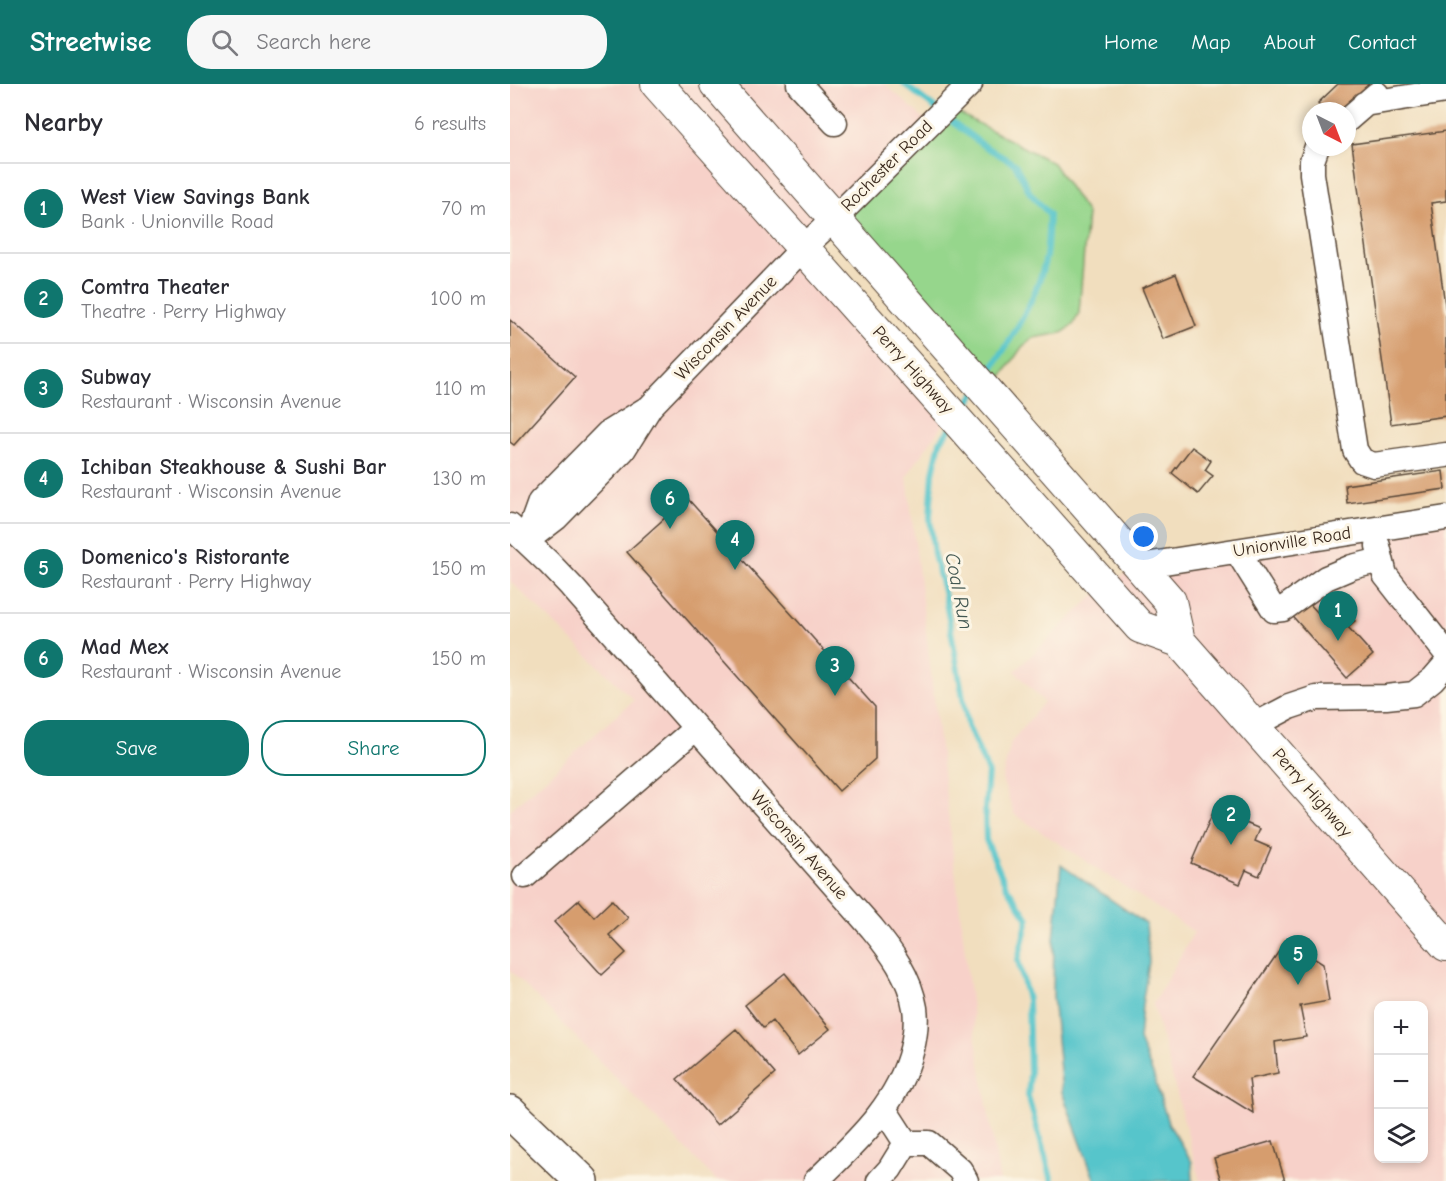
<!DOCTYPE html>
<meta charset="utf-8">
<style>
body{margin:0;font-family:"Comic Neue",sans-serif;background:#f7f7f7;color:#2b2b33}
.controls{position:absolute;right:18px;bottom:18px;display:grid;overflow:hidden;border-radius:12px;box-shadow:0 3px 9px #0003}
.controls button{width:54px;height:54px;display:grid;place-items:center;padding:0;border:0;border-bottom:2px solid #e1e1e2;background:#fff;color:#2b2b33;font:30px sans-serif}
.compass{position:absolute;left:792px;top:18px;width:54px;height:54px;border-radius:50%;background:#fff;box-shadow:0 3px 9px #0003;rotate:138deg}
.you{position:absolute;left:634px;top:453px;width:21px;height:21px;margin:-15px;border:4px solid #fff;border-radius:50%;background:#1a73e8;box-shadow:0 0 0 9px #1a73e833}
.badge{display:grid;place-items:center;width:39px;height:39px;border-radius:50%;background:#0f766e;color:#fff;font-size:20px;font-weight:700}
.pin{position:absolute;translate:-50% -50px;filter:drop-shadow(0 2px 3px #0008)}
.pin::after{content:'';position:absolute;top:32px;width:21px;height:18px;background:inherit;clip-path:polygon(0 0,100% 0,50% 100%)}
.list{margin:0;padding:0;list-style:none}
h2{display:flex;justify-content:space-between;align-items:center;height:78px;margin:0;padding:0 24px;font-size:26px}
h2 small{font-size:20px;font-weight:400;color:#7c7c81}
.list li{display:grid;grid-template-columns:39px 1fr auto;gap:18px;align-items:center;box-sizing:border-box;height:90px;padding:0 24px;border-top:2px solid #e1e1e2}
.list b{display:block;font-size:22px;white-space:nowrap}
.list p{margin:0;font-size:20px;white-space:nowrap;color:#7c7c81}
.list em{font-size:20px;font-style:normal;color:#7c7c81}
.actions{display:flex;gap:12px;padding:18px 24px}
.actions a{flex:1;padding:14px 0;border:2px solid #0f766e;border-radius:24px;text-align:center;font-size:21px;color:#0f766e}
.actions .main{background:#0f766e;color:#fff}
.icon{flex:none;width:33px;height:33px;fill:none;stroke:currentColor;stroke-width:2;stroke-linecap:round;stroke-linejoin:round}
.map{position:relative;flex:none;width:936px;height:1097px;overflow:hidden}
header{display:flex;align-items:center;gap:36px;box-sizing:border-box;height:84px;padding:0 30px;background:#0f766e;color:#fff}
header strong{font-size:28px}
nav{display:flex;gap:33px;margin-inline-start:auto;font-size:21px}
.search{width:420px;height:54px;background:#f7f7f7;display:flex;align-items:center;gap:15px;box-sizing:border-box;padding:0 21px;border-radius:24px;color:#7c7c81;font-size:22px}
main{display:flex}
aside{flex:1;background:#fff}
.map>svg:first-child{display:block}
</style>
<header>
<strong>Streetwise</strong>
<div class="search"><svg class="icon" aria-label="search" viewBox="0 0 24 24"><circle cx="10" cy="10" r="6"/><path d="M15 15l6 6"/></svg>Search here</div>
<nav><a>Home</a><a>Map</a><a>About</a><a>Contact</a></nav>
</header>
<main>
<aside>
<h2>Nearby<small>6 results</small></h2>
<ul class="list">
<li><span class="badge">1</span><div><b>West View Savings Bank</b><p>Bank · Unionville Road</p></div><em>70 m</em></li>
<li><span class="badge">2</span><div><b>Comtra Theater</b><p>Theatre · Perry Highway</p></div><em>100 m</em></li>
<li><span class="badge">3</span><div><b>Subway</b><p>Restaurant · Wisconsin Avenue</p></div><em>110 m</em></li>
<li><span class="badge">4</span><div><b>Ichiban Steakhouse &amp; Sushi Bar</b><p>Restaurant · Wisconsin Avenue</p></div><em>130 m</em></li>
<li><span class="badge">5</span><div><b>Domenico's Ristorante</b><p>Restaurant · Perry Highway</p></div><em>150 m</em></li>
<li><span class="badge">6</span><div><b>Mad Mex</b><p>Restaurant · Wisconsin Avenue</p></div><em>150 m</em></li>
</ul>
<div class="actions"><a class="main">Save</a><a>Share</a></div>
</aside>
<div class="map">
<svg width="936" height="1097" viewBox="0 0 936 1097">
<rect width="100%" height="100%" fill="#fcf5e5"/>
<filter id="ink" filterUnits="userSpaceOnUse"><feTurbulence type="fractalNoise" baseFrequency=".0167" numOctaves="2"/><feDisplacementMap in="SourceGraphic" scale="12" xChannelSelector="R" yChannelSelector="G"/><feConvolveMatrix kernelMatrix="1 2 1 2 8 2 1 2 1" color-interpolation-filters="sRGB"/></filter>
<filter id="wash" filterUnits="userSpaceOnUse"><feTurbulence type="fractalNoise" baseFrequency=".008" numOctaves="4" result="noise"/><feDisplacementMap in="SourceGraphic" scale="24" xChannelSelector="R" yChannelSelector="G"/><feGaussianBlur stdDeviation="1.35" result="paint"/><feColorMatrix in="noise" values="0 0 0 0 0 0 0 0 0 0 0 0 0 0 0 0 0 1.4 0 .05"/><feComposite in="paint" operator="in"/></filter>
<g filter="url(#wash)">
<rect width="100%" height="100%" fill="#f1debe"/>
<path fill="#f7d1c9" fill-rule="evenodd" d="M0,0H375L420,40L293,164L441,328L397,392L465,950L490,1097H207L0,886V726L124,616L0,497Z
M936,434V1097H690L643,920L684,848L504,730L492,695L501,658L534,618L505,587L594,502L629,482ZM868,922H914V1074H868Z"/>
<path fill="#96d68c" stroke="#688055" stroke-width="1.5" d="M437,23L543,79L577,129L569,229L563,241L552,249L523,254L512,263L479,311L324,135Z"/>
<path fill="#57c5cb" stroke="#497874" stroke-width="1.5" d="M551,781L636,840L639,878L632,921L629,956L643,990L658,1039L682,1078L683,1097H585L552,1008L543,912L544,855Z"/>
<g fill="none" stroke-linecap="round" stroke-linejoin="round">
<path stroke="#57c5cb" stroke-width="6" d="M394,0L426,25
M436,33L474,62L505,80L520,109L539,130C538,144 538,159 536,172C529,211 498,261 476,293
M452,328L465,309
M441,343L430,358L423,389L420,433L424,471L434,507L458,642L478,688L475,725L476,756L496,802L518,835L508,876L518,916L520,990L518,1012L542,1097"/>
</g>
<g id="blocks">
<path fill="#d69d6e" d="M828,0H862L833,27H815L808,19Z
M936,47V117L921,119L936,228V332L881,340L842,60Z
M666,190L686,242L653,255L632,204Z
M0,236L65,293L4,361L0,358Z
M682,363L701,377L695,386L703,392L688,410L662,389Z
M933,387L935,405L837,419L835,401Z
M177,414L365,623V675L329,707L117,468Z
M793,513L809,530L819,520L826,528L832,523L845,537L838,543L863,571L837,594L778,527Z
M704,726L750,745L745,757L761,764L749,792L736,786L730,800L681,779Z
M69,816L84,833L102,816L118,834L99,851L116,869L92,891L44,838Z
M776,857L813,880L819,917L790,922L796,953L765,958L768,989L739,995L743,1029L683,992Z
M275,889L320,945L288,971L262,937L253,944L235,921Z
M226,945L265,990L207,1041L167,995Z
M763,1057L775,1097H711L704,1074Z"/>
</g>
</g>
<g filter="url(#ink)">
<use href="#blocks" fill-opacity="0" stroke="#564536" stroke-width="1.5"/>
<g fill="none" stroke-linecap="round" stroke-linejoin="round">
<g stroke="#564536" stroke-width="27">
<path id="minor" d="M289,0L325,39
M854,20L936,7
M837,36L867,10
M807,63L802,77V90L845,366L852,377L864,381L936,371
M0,442L39,479L61,502L362,844C381,867 400,893 405,924C407,938 405,952 402,965C388,1021 346,1058 306,1097
M16,457L46,434L113,366L140,323L293,164L324,135L460,0
M16,457L30,418L98,349L135,326
M868,462L875,491L936,569
M727,467L764,526L773,525L816,494L842,483L871,476
M629,482L936,434
M743,642L779,623L806,614L876,613L904,610L923,595L936,580
M15,792L186,644
M396,1059H419L450,1086L456,1097
M369,1097L380,1085L396,1059L374,1025"/>
</g>
<g stroke="#564536" stroke-width="34">
<path id="major" d="M147,0C308,182 470,361 630,543L669,557
M206,0L660,517L669,557L936,861"/>
</g>
<g stroke="#564536" stroke-width="36">
<path id="highway" d="M0,1028L72,1097"/>
</g>
<use href="#minor" stroke="#fff" stroke-width="24"/>
<use href="#major" stroke="#fff" stroke-width="32"/>
<use href="#highway" stroke="#fff" stroke-width="33"/>
</g>
</g>
<g text-anchor="middle" dominant-baseline="central" stroke-width="6" stroke-linejoin="round" paint-order="stroke">
<g font-size="18" fill="#3b2a1e" stroke="#fcf5e5">
<text transform="translate(377 82) rotate(-45)">Rochester Road</text>
<text transform="translate(216 244) rotate(-46)">Wisconsin Avenue</text>
<text transform="translate(403 286) rotate(48)">Perry Highway</text>
<text transform="translate(782 458) rotate(-9)">Unionville Road</text>
<text transform="translate(802 709) rotate(49)">Perry Highway</text>
<text transform="translate(289 761) rotate(49)">Wisconsin Avenue</text>
</g>
<g font-size="20" font-style="italic" fill="#435852" stroke="#fcf5e5">
<text transform="translate(449 507) rotate(79)">Coal Run</text>
</g>
</g>
</svg>
<div class="controls">
<button>+</button>
<button>−</button>
<button><svg class="icon" aria-label="layers" viewBox="0 0 24 24"><path d="M12 4l9 5-9 5-9-5zM3 14l9 5 9-5"/></svg></button>
</div>
<svg class="compass" viewBox="-18 -18 36 36"><path d="M0-13l5 13h-10z" fill="#e53935"/><path d="M0 13l5-13h-10z" fill="#7c7c81"/></svg>
<div class="you"></div>
<div class="pin badge" style="left:828px;top:557px">1</div>
<div class="pin badge" style="left:721px;top:761px">2</div>
<div class="pin badge" style="left:325px;top:612px">3</div>
<div class="pin badge" style="left:225px;top:486px">4</div>
<div class="pin badge" style="left:788px;top:901px">5</div>
<div class="pin badge" style="left:160px;top:445px">6</div>
</div>
</main>
